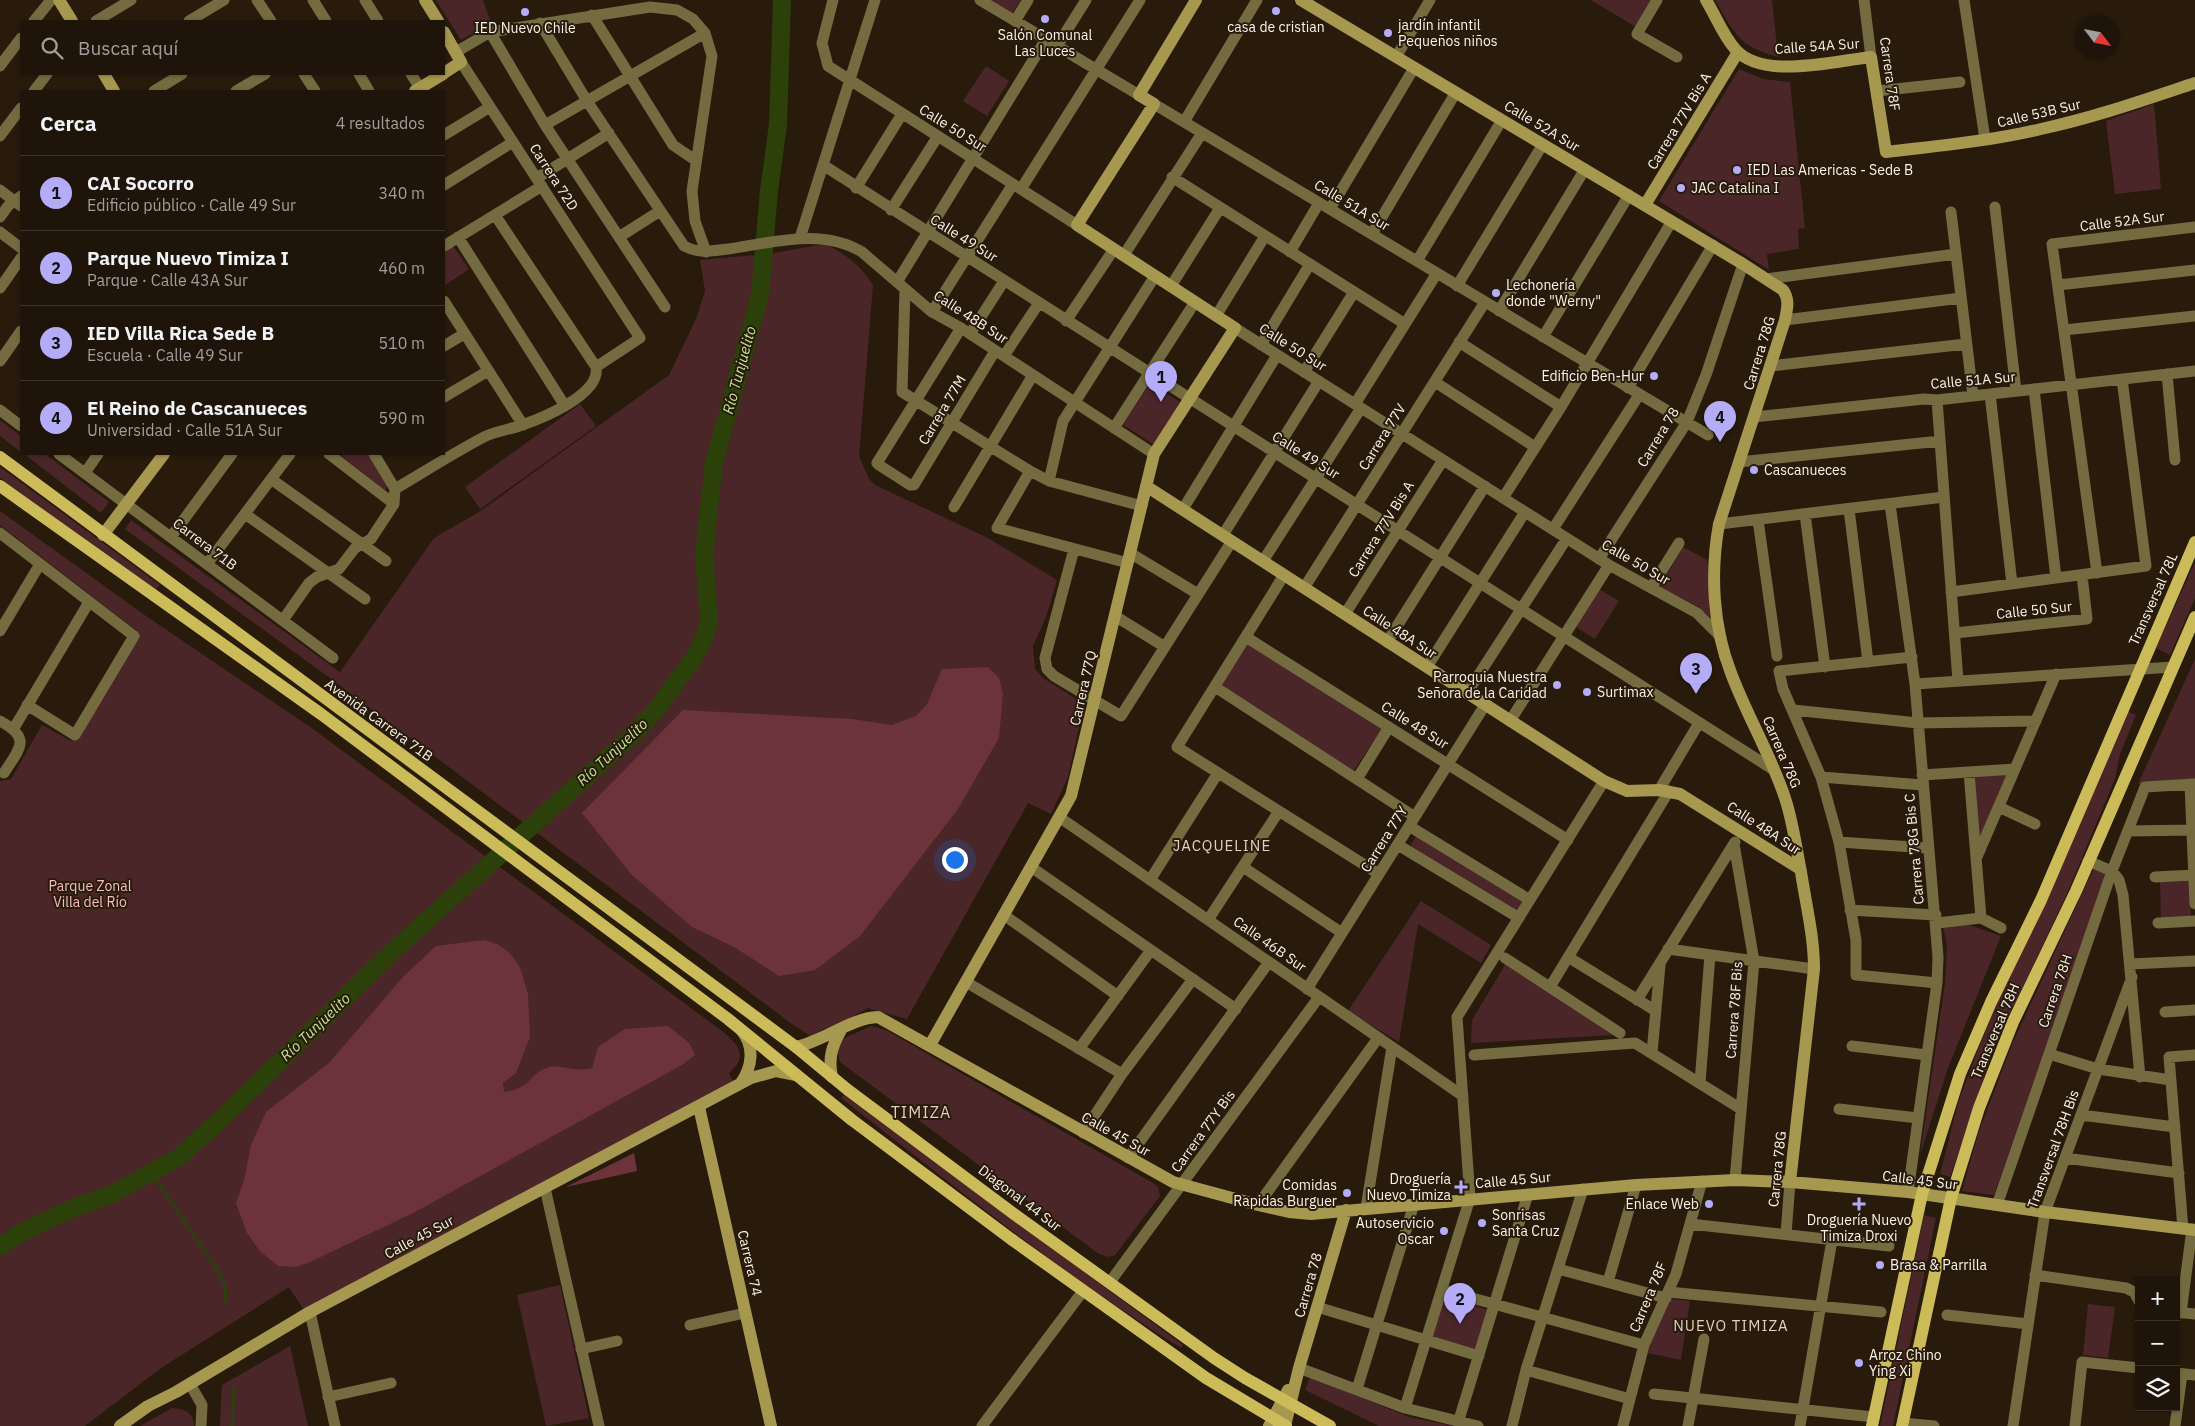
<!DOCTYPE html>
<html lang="es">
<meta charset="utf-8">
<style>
body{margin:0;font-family:"IBM Plex Sans",sans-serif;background:#261d12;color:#f1f3f6}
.controls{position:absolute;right:15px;bottom:15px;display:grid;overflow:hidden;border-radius:0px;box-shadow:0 1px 4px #0004}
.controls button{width:45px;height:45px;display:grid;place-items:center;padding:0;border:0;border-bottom:1px solid #3c332a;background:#1e1409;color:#f1f3f6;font:25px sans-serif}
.compass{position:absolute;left:2075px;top:15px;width:45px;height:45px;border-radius:50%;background:#1e1409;box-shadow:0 1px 4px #0004;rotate:122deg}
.you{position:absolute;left:954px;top:859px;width:18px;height:18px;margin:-12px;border:4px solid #fff;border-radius:50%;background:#1a73e8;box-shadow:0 0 0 8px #1a73e833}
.badge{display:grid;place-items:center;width:32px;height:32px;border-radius:50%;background:#b5acf8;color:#111;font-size:16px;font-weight:700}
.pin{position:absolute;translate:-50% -41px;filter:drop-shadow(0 1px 2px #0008)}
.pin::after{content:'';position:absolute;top:26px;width:18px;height:15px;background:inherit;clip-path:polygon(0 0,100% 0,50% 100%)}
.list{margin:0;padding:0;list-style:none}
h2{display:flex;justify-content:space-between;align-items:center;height:65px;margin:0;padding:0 20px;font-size:21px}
h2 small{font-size:16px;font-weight:400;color:#a19e9c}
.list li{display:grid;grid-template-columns:32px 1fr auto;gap:15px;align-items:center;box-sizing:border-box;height:75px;padding:0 20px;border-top:1px solid #3c332a}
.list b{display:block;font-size:19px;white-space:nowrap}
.list p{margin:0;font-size:16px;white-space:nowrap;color:#a19e9c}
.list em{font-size:16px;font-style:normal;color:#a19e9c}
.icon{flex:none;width:28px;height:28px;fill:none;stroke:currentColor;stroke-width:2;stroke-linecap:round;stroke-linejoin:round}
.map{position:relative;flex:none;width:2195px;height:1426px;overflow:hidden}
.search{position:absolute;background:#1e1409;box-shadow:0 1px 4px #0004;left:20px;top:20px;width:425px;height:55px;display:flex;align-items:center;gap:12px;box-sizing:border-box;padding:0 18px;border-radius:0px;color:#a19e9c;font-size:19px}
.panel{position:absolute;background:#1e1409;box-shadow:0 1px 4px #0004;left:20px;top:90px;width:425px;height:365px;border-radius:0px}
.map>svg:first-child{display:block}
</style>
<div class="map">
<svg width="2195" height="1426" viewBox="0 0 2195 1426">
<rect width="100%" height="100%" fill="#281b0c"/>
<path fill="#4a2629" d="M436,0H483L491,23L461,40Z
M988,0H1021L1011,15Z
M1591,0H1651L1636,27Z
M1715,0H1772L1778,57C1738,46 1735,34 1715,0Z
M986,66L1009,81L987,116L963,101Z
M1739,69L1763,79L1790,82L1805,228L1798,229L1799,249L1767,254L1769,270L1659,201Z
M2154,104L2161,189L2115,194L2106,121Z
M451,243L469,269L444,286V248Z
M825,244C846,254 860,265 873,285L859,456L869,479L875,485L988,538L1057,580L1046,617L1033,646L1035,669L1043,678L1084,704L1068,777L1051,814L1028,803L907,1019L868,1008L842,1022L823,1029L812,1037L792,1024L334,681L125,529L131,520L340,672L434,538L479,512L669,375L696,319L705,291L700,260L768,254Z
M1150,383L1180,402L1153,444L1123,425Z
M580,404L596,426L480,509L465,487Z
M0,420L21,436V452L0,436Z
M24,454H45L109,502L101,513Z
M339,454H370L388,486L385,490Z
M0,467L160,585L155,591L0,478Z
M0,511L146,616L313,729L722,1031C738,1044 749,1056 729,1073L733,1082L304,1310L289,1287L161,1368L85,1426H0V781L11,779L42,725L71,741L137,631L0,525Z
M1683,547L1707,560L1714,620L1697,606L1660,587Z
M2195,562V598L2170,655L2156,648Z
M1599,589L1619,601L1595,639L1576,627Z
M1248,643L1382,728L1353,772L1220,687Z
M2195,659V779L2138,784Z
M2127,711L2136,715L2120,754L2115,779L2069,889L1993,1051L1950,1177L1940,1174L1958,1103L1977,1052L1998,1001L2036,924Z
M2008,774L1979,845L1974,776Z
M1417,835L1524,900L1516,912L1409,848Z
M2094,868L2107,873L1994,1195L1962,1191L1979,1131L2013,1042Z
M2190,881L2191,917L2161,919L2160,882Z
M1421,901L1491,945L1481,963L1418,924L1399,1042L1348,1011Z
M1966,924L2001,936L1948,1068L1920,1155L1945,983L1947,945L1943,927Z
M1505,965L1614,1035L1471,1043L1472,1020Z
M871,1026L886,1030L1153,1183L1158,1187L1160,1196L1115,1255L1109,1257L1099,1254L840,1062L837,1049L843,1039Z
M844,1095L1183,1345L1181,1348C1061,1274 952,1184 841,1098Z
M1924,1215L1936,1218L1893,1426H1880Z
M560,1285L589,1418L546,1426L517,1295Z
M1445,1296L1488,1310L1475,1351L1432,1338Z
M1671,1299L1690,1301L1681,1360L1648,1353L1652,1335Z
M2088,1304L2115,1307L2108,1358L2083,1355Z
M290,1346L308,1426H220L222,1385Z
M1310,1377L1409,1417L1453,1426H1379L1305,1390Z
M172,1408C184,1409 194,1412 194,1426H140Z"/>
<path fill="#6c333a" d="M988,667L999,678L1003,694L999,738L958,809L860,936L815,970L779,976L734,947L692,927L631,874L582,813L683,710L852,719L892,725L916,716L927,704L942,669Z
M484,940L497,944L509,952L520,967L528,994L530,1037L516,1073L503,1083L504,1092C532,1088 527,1076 546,1068C558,1063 575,1073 592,1068L598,1047L625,1029L668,1026L689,1043L695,1055L682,1065L413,1213L308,1263L295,1267L278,1266L260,1251L247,1233L236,1203L244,1180L251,1145L266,1112L329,1063L403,977L436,946Z
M634,1153L637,1171L566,1187Z"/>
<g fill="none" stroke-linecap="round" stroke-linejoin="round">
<path stroke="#2c4009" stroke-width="3" d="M152,1173L220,1274L225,1286L226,1303
M232,1426L234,1387"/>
<path stroke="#2c4009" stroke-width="18" d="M0,1247L20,1233L71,1209L114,1193L179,1157L222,1118L394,950L633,735L657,709L695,656L704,638L709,621L704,553L714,463L760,295L769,191L778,125L782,0"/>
<path stroke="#746c40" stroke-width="11" d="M257,0L271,21
M313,0L326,21
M365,0L378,21
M833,0L822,43L828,66L1077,225
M980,0L1139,95
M1657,0L1637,34L1677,57
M1864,0L1871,57
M1964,0L1985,139
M592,15L673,145L695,160
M34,21L51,0
M96,21L131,0
M189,21L224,0
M1015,21L1028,0
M540,23L587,101L684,246C699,254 711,251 728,249C772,243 821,227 862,252L932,312L961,328L1154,454
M490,32L545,125L665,307
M1057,46L1086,0
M456,52L490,32L650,7L677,10L693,19L705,33L712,56L692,191L695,221L706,252
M1396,57L1430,0
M0,66L21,38
M304,74L315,91
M359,74L369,91
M411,74L420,88
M34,91L47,74
M154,91L182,74
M236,91L265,74
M1877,91L1960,82
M1154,104L1708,435
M1184,122L1257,0
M545,125L705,33
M444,135L490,107
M0,136L21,108
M823,165L1774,770
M1172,177L1405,324
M537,178L609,133
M444,185L513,142
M856,188L902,114
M1021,189L1140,0
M0,190L21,206
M1995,207L2016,391
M1330,209L1414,68
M891,210L938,136
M1951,212L1973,396
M495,215L596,367
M0,217L8,206L21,196
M0,232L21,248
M1372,234L1456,92
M458,237L565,406
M619,237L660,211
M800,238L875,0
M444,246L542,186
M1290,252L1319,203
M1124,255L1202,133
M1417,261L1502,120
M1766,279L1956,254
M897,282L1046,39
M2058,285L2195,270
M1171,286L1220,208
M1457,286L1543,144
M0,288L21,258
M905,289L902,392L1030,471L1049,481L1142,506
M444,301L523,425
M1499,311L1585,169
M932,312L1013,184
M1216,316L1265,236
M1785,320L1961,298
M1066,321L1114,249
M961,328L877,463L879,465L910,485H914L995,351
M1235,328L1609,565L1697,613L1721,637
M2064,330L2195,316
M970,334L1004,281
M1543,337L1629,195
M1459,342L1561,407
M1261,345L1310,264
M444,346L464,334
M1004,356L1039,303
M0,361L21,331
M1770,366L1966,344
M1304,372L1354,292
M2167,374L2175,460
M1435,382L1535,447
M1628,388L1713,245
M2034,389L2056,578
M1990,394L2012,584
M444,397L488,371
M1937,400L1958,681
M1355,404L1437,273
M0,410L21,426
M1754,417L1924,399L1937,400L2195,371
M1114,428L1195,302
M59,454L333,658
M329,454L394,504
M374,454L395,489
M1739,462L1940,441
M1030,471L997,528L1128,563
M85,473L98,454
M271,479L386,561
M1049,481L1063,421L1155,276
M1503,498L1561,407L1672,221
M1890,504L1915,684L1938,957L1937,983L1908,1192
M954,507L1033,375
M1183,509L1277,355
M1849,509L1868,662
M245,514L365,599
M1805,514L1825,667
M1758,520L1777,656
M1719,524L1944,497
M1553,529L1639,395
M0,533L134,636L75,735L27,705
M1223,535L1319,381
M171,537L232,454
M1074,549L1045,658L1047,669L1054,676L1121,716L1232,541
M1130,553L1198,594
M1599,559L1687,422L1706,375L1743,264
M1263,561L1361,408
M207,564L290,454
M2097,573L2052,244L2195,227
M1284,575L1177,747L1379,874
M1304,588L1485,302
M1651,588L1679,543
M1951,592L2146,566L2122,379
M1345,614L1443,460
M1115,616L1165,647
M283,620L309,583L317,577L339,569L355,548L371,539L394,504L395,489C424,472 452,454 482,438C494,431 509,430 522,425C543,418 601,394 596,367L640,338L461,62
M0,631L40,564
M1955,633L2087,619L2082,575
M1246,637L1568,840
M1387,642L1485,486
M1912,657L1779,671L1783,689L1821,777L1839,842L1856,940V975L1937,983
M1427,667L1525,512
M1915,684L2173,667
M1215,687L1415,817
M1467,693L1567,538
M1793,710L1918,723L2036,721
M0,721C32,738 20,748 4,773
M1510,721L1609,565
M14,728L89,602
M1969,772L1981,918
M1922,775L2015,769
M1821,777L1923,785
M1357,779L1389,727
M2190,784L2195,904
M1659,790L1699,723
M1999,807L2035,824
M1059,817L1463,1096
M1409,826L1530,900
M2128,831L2192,830
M1839,842L1927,848
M1734,844L1754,961L1735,1180
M1398,845L1519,918
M1976,859L2056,674
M2088,861L2112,871L2119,880L2123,895L2140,1077
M1031,867L1236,1009
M1243,867L1342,933
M2155,877L2195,875
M1150,880L1218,773
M1850,910L1936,915
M1004,915L1118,996
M1208,920L1279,811
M1937,923L1981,918L2001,928
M2158,923L2195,921
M1668,949L1814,969
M1568,957L1656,1011
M1505,958L1620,1033
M2130,964L2195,961
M966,982L1122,1074
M1550,987L1669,791
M1307,989L1485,705
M1637,1000L1735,842
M2165,1012L2195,1010
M1852,1046L1927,1055
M1079,1049L1151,950
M1652,1053L1660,965
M2049,1054L2098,1069L2171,1080
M1474,1055L1635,1043L1741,1109
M1700,1083L1710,955
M1839,1109L1918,1118
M2081,1115L2175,1127
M1083,1133L1122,1074L1193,979
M1128,1158L1269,962
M2065,1158L2179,1173
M545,1188L599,1426
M1258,1205L1378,1038
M1997,1205L2112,871L2145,787L2195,784
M1366,1208L1392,1047
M1690,1224L1889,1246
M2183,1229L2169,1057L2195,1055
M1786,1234L1790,1182
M1558,1269L1666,1298
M2035,1275L2126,1288L2134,1292L2139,1301
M1110,1282L1319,997
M1608,1282L1636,1185
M1443,1290L1644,1345
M1668,1292L1881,1312
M1317,1307L1479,1356
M310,1312L335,1426
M2176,1312L2195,1314
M2181,1313L2192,1229
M1947,1315L2028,1324
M690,1325L745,1313
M581,1349L617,1341
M1299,1368L1405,1408L1478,1426
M1526,1370L1630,1399
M2176,1373L2195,1375
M190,1384L202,1405L201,1426
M1357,1389L1414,1204
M1654,1394L1874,1417
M328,1397L391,1383
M1405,1408L1470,1198L1457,1017L1604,781
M1458,1423L1528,1194
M1903,1423L1934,1426
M982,1426L1083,1291
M1512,1426L1526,1370L1583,1189
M1623,1426L1644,1345L1676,1274L1702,1181
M1688,1426L1704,1339
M1800,1426L1832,1240
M2013,1426L2045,1212L2132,977
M2075,1426L2082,1362L2139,1368
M2175,1426L2182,1374"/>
<path stroke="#a6984f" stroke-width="12" d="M59,0L72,21
M425,0L438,21
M1301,0L1743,264L1783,290C1790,300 1787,309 1785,320L1719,524C1710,573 1713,627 1731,673C1747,716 1771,755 1785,798C1793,822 1796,847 1801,872C1806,905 1814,936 1814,969L1790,1182
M1706,0C1716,16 1723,36 1736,50C1763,80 1835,61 1871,57L1886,152C1938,146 1990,141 2041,129C2093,118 2144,100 2195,83
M444,32L461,62L444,73
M104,74L114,91
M415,91L443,74
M1645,205L1738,52
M1146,486L1604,781L1627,791L1659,790L1680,794L1800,869
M103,535L164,454
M930,1045L1071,796L1154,454L1235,328L1077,225L1154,104L1139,95L1196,0
M796,1047C824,1041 851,1018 878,1017L1173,1182L1258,1205L1289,1212L1311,1214L1636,1185L1735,1180L1790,1182L1908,1192L2045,1212L2195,1230
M832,1077C828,1058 832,1046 841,1030
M741,1083C752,1067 755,1047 742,1031
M699,1107L771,1426
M120,1426L148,1406L176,1392L310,1312L751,1078L776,1071L796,1075
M1269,1426L1288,1390
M1285,1426L1299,1368L1346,1210"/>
<path stroke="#ccbb59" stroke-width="12" d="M0,457L796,1047L848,1090L1014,1214L1214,1358L1245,1378L1330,1426
M0,486L321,714L728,1019L852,1120L1011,1239L1206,1378L1286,1426
M1872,1426L1922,1194L1960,1074L1991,1002L2041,900L2195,542
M1902,1426L1951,1198L1979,1108L2013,1022L2076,891L2195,617"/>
</g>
<g fill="#b5acf8" stroke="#281b0c" stroke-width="2">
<circle cx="1276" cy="11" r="5"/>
<circle cx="525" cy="12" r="5"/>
<circle cx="1045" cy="19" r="5"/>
<circle cx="1388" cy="33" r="5"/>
<circle cx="1737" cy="170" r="5"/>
<circle cx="1681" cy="188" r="5"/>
<circle cx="1496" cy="293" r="5"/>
<circle cx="1654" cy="376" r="5"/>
<circle cx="1754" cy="470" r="5"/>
<circle cx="1557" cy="685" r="5"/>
<circle cx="1587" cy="692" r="5"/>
<path d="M1458.5 1179.5h5v5h5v5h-5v5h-5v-5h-5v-5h5z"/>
<circle cx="1347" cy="1193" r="5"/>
<circle cx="1709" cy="1204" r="5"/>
<path d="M1856.5 1196.5h5v5h5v5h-5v5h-5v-5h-5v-5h5z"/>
<circle cx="1482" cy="1223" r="5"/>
<circle cx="1444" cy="1231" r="5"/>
<circle cx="1880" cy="1265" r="5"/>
<circle cx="1859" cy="1363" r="5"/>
</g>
<g text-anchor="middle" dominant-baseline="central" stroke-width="4" stroke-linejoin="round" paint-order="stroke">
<g font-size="14" fill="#fbf2e8" stroke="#281b0c" text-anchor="start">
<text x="1398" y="25">jardín infantil<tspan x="1398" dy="16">Pequeños niños</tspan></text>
<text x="1276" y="27" text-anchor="middle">casa de cristian</text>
<text x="525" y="28" text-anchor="middle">IED Nuevo Chile</text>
<text x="1045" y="35" text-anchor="middle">Salón Comunal<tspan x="1045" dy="16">Las Luces</tspan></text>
<text x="1747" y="170">IED Las Americas - Sede B</text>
<text x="1691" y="188">JAC Catalina I</text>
<text x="1506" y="285">Lechonería<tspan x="1506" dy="16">donde "Werny"</tspan></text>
<text x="1644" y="376" text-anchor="end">Edificio Ben-Hur</text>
<text x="1764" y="470">Cascanueces</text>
<text x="1547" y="677" text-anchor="end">Parroquia Nuestra<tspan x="1547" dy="16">Señora de la Caridad</tspan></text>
<text x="1597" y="692">Surtimax</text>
<text x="1451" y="1179" text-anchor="end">Droguería<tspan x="1451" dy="16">Nuevo Timiza</tspan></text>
<text x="1337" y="1185" text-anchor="end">Comidas<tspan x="1337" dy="16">Rapidas Burguer</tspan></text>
<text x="1699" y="1204" text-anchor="end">Enlace Web</text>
<text x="1492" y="1215">Sonrisas<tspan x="1492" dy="16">Santa Cruz</tspan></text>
<text x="1859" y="1220" text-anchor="middle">Droguería Nuevo<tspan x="1859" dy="16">Timiza Droxi</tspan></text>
<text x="1434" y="1223" text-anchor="end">Autoservicio<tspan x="1434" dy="16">Oscar</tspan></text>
<text x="1890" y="1265">Brasa &amp; Parrilla</text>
<text x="1869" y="1355">Arroz Chino<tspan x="1869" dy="16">Ying Xi</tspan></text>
</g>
<g font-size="14" fill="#fbf2e8" stroke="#281b0c">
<text transform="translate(1817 46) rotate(-4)">Calle 54A Sur</text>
<text transform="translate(1890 74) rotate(82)">Carrera 78F</text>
<text transform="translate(2039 113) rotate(-13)">Calle 53B Sur</text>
<text transform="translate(1679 121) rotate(-59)">Carrera 77V Bis A</text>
<text transform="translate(1542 126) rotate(31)">Calle 52A Sur</text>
<text transform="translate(953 128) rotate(32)">Calle 50 Sur</text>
<text transform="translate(554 177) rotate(57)">Carrera 72D</text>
<text transform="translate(1352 205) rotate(31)">Calle 51A Sur</text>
<text transform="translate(2122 221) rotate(-7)">Calle 52A Sur</text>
<text transform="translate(964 238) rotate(32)">Calle 49 Sur</text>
<text transform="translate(971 317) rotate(33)">Calle 48B Sur</text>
<text transform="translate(1293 347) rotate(32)">Calle 50 Sur</text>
<text transform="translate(1759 353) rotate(-73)">Carrera 78G</text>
<text transform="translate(1973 380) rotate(-5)">Calle 51A Sur</text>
<text transform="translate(942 410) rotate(-59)">Carrera 77M</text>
<text transform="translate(1382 437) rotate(-58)">Carrera 77V</text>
<text transform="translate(1658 437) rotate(-59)">Carrera 78</text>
<text transform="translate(1306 455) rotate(32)">Calle 49 Sur</text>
<text transform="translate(1381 529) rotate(-58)">Carrera 77V Bis A</text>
<text transform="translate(205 544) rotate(37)">Carrera 71B</text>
<text transform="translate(1636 562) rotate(30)">Calle 50 Sur</text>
<text transform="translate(2153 599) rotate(-66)">Transversal 78L</text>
<text transform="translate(2034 610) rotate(-6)">Calle 50 Sur</text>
<text transform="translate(1400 632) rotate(33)">Calle 48A Sur</text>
<text transform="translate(1083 688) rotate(-77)">Carrera 77Q</text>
<text transform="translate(379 720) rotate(36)">Avenida Carrera 71B</text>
<text transform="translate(1415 725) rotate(32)">Calle 48 Sur</text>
<text transform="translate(1782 752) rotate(67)">Carrera 78G</text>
<text transform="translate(1764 828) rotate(33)">Calle 48A Sur</text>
<text transform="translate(1384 839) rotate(-58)">Carrera 77Y</text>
<text transform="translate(1914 849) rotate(-95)">Carrera 78G Bis C</text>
<text transform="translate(1270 944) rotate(35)">Calle 46B Sur</text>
<text transform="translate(2055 991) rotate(-71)">Carrera 78H</text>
<text transform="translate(1734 1010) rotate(-86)">Carrera 78F Bis</text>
<text transform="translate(1995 1031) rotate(-67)">Transversal 78H</text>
<text transform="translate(1203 1131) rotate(-54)">Carrera 77Y Bis</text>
<text transform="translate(1116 1134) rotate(29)">Calle 45 Sur</text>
<text transform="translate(2053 1149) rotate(-70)">Transversal 78H Bis</text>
<text transform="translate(1777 1169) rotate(-84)">Carrera 78G</text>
<text transform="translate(1513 1180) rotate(-5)">Calle 45 Sur</text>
<text transform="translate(1920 1180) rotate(7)">Calle 45 Sur</text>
<text transform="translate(1020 1198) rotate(37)">Diagonal 44 Sur</text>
<text transform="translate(419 1237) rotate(-28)">Calle 45 Sur</text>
<text transform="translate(750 1263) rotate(77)">Carrera 74</text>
<text transform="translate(1308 1285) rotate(-74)">Carrera 78</text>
<text transform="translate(1648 1297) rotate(-67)">Carrera 78F</text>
</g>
<g font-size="14" fill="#f7bdc1" stroke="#281b0c">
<text x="90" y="886">Parque Zonal<tspan x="90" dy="16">Villa del Río</tspan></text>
</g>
<g font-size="15" font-style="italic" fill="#c0e393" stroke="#281b0c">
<text transform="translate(739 370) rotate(-75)">Río Tunjuelito</text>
<text transform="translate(612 752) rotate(-43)">Río Tunjuelito</text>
<text transform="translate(315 1027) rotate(-44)">Río Tunjuelito</text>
</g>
<g font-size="15" letter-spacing="1" fill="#e1d0bc" stroke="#281b0c">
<text x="1222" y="845">JACQUELINE</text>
<text x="1731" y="1325">NUEVO TIMIZA</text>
</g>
<g font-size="16" letter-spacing="1" fill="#e1d0bc" stroke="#281b0c">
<text x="921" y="1112">TIMIZA</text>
</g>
</g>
</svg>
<div class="controls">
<button>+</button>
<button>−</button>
<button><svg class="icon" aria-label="layers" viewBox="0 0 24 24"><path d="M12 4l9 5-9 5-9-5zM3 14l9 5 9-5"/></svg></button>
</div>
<svg class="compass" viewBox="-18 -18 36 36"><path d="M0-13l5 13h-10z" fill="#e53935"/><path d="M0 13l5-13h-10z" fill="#a19e9c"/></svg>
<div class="you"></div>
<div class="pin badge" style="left:1161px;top:402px">1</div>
<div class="pin badge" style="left:1460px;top:1324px">2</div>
<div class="pin badge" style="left:1696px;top:694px">3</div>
<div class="pin badge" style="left:1720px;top:442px">4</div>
<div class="search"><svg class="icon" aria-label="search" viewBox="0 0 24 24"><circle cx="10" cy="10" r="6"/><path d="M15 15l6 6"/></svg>Buscar aquí</div>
<section class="panel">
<h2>Cerca<small>4 resultados</small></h2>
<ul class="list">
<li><span class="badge">1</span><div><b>CAI Socorro</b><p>Edificio público · Calle 49 Sur</p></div><em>340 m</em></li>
<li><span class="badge">2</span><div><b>Parque Nuevo Timiza I</b><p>Parque · Calle 43A Sur</p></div><em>460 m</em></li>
<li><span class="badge">3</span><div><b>IED Villa Rica Sede B</b><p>Escuela · Calle 49 Sur</p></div><em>510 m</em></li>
<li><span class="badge">4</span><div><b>El Reino de Cascanueces</b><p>Universidad · Calle 51A Sur</p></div><em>590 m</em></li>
</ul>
</section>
</div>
